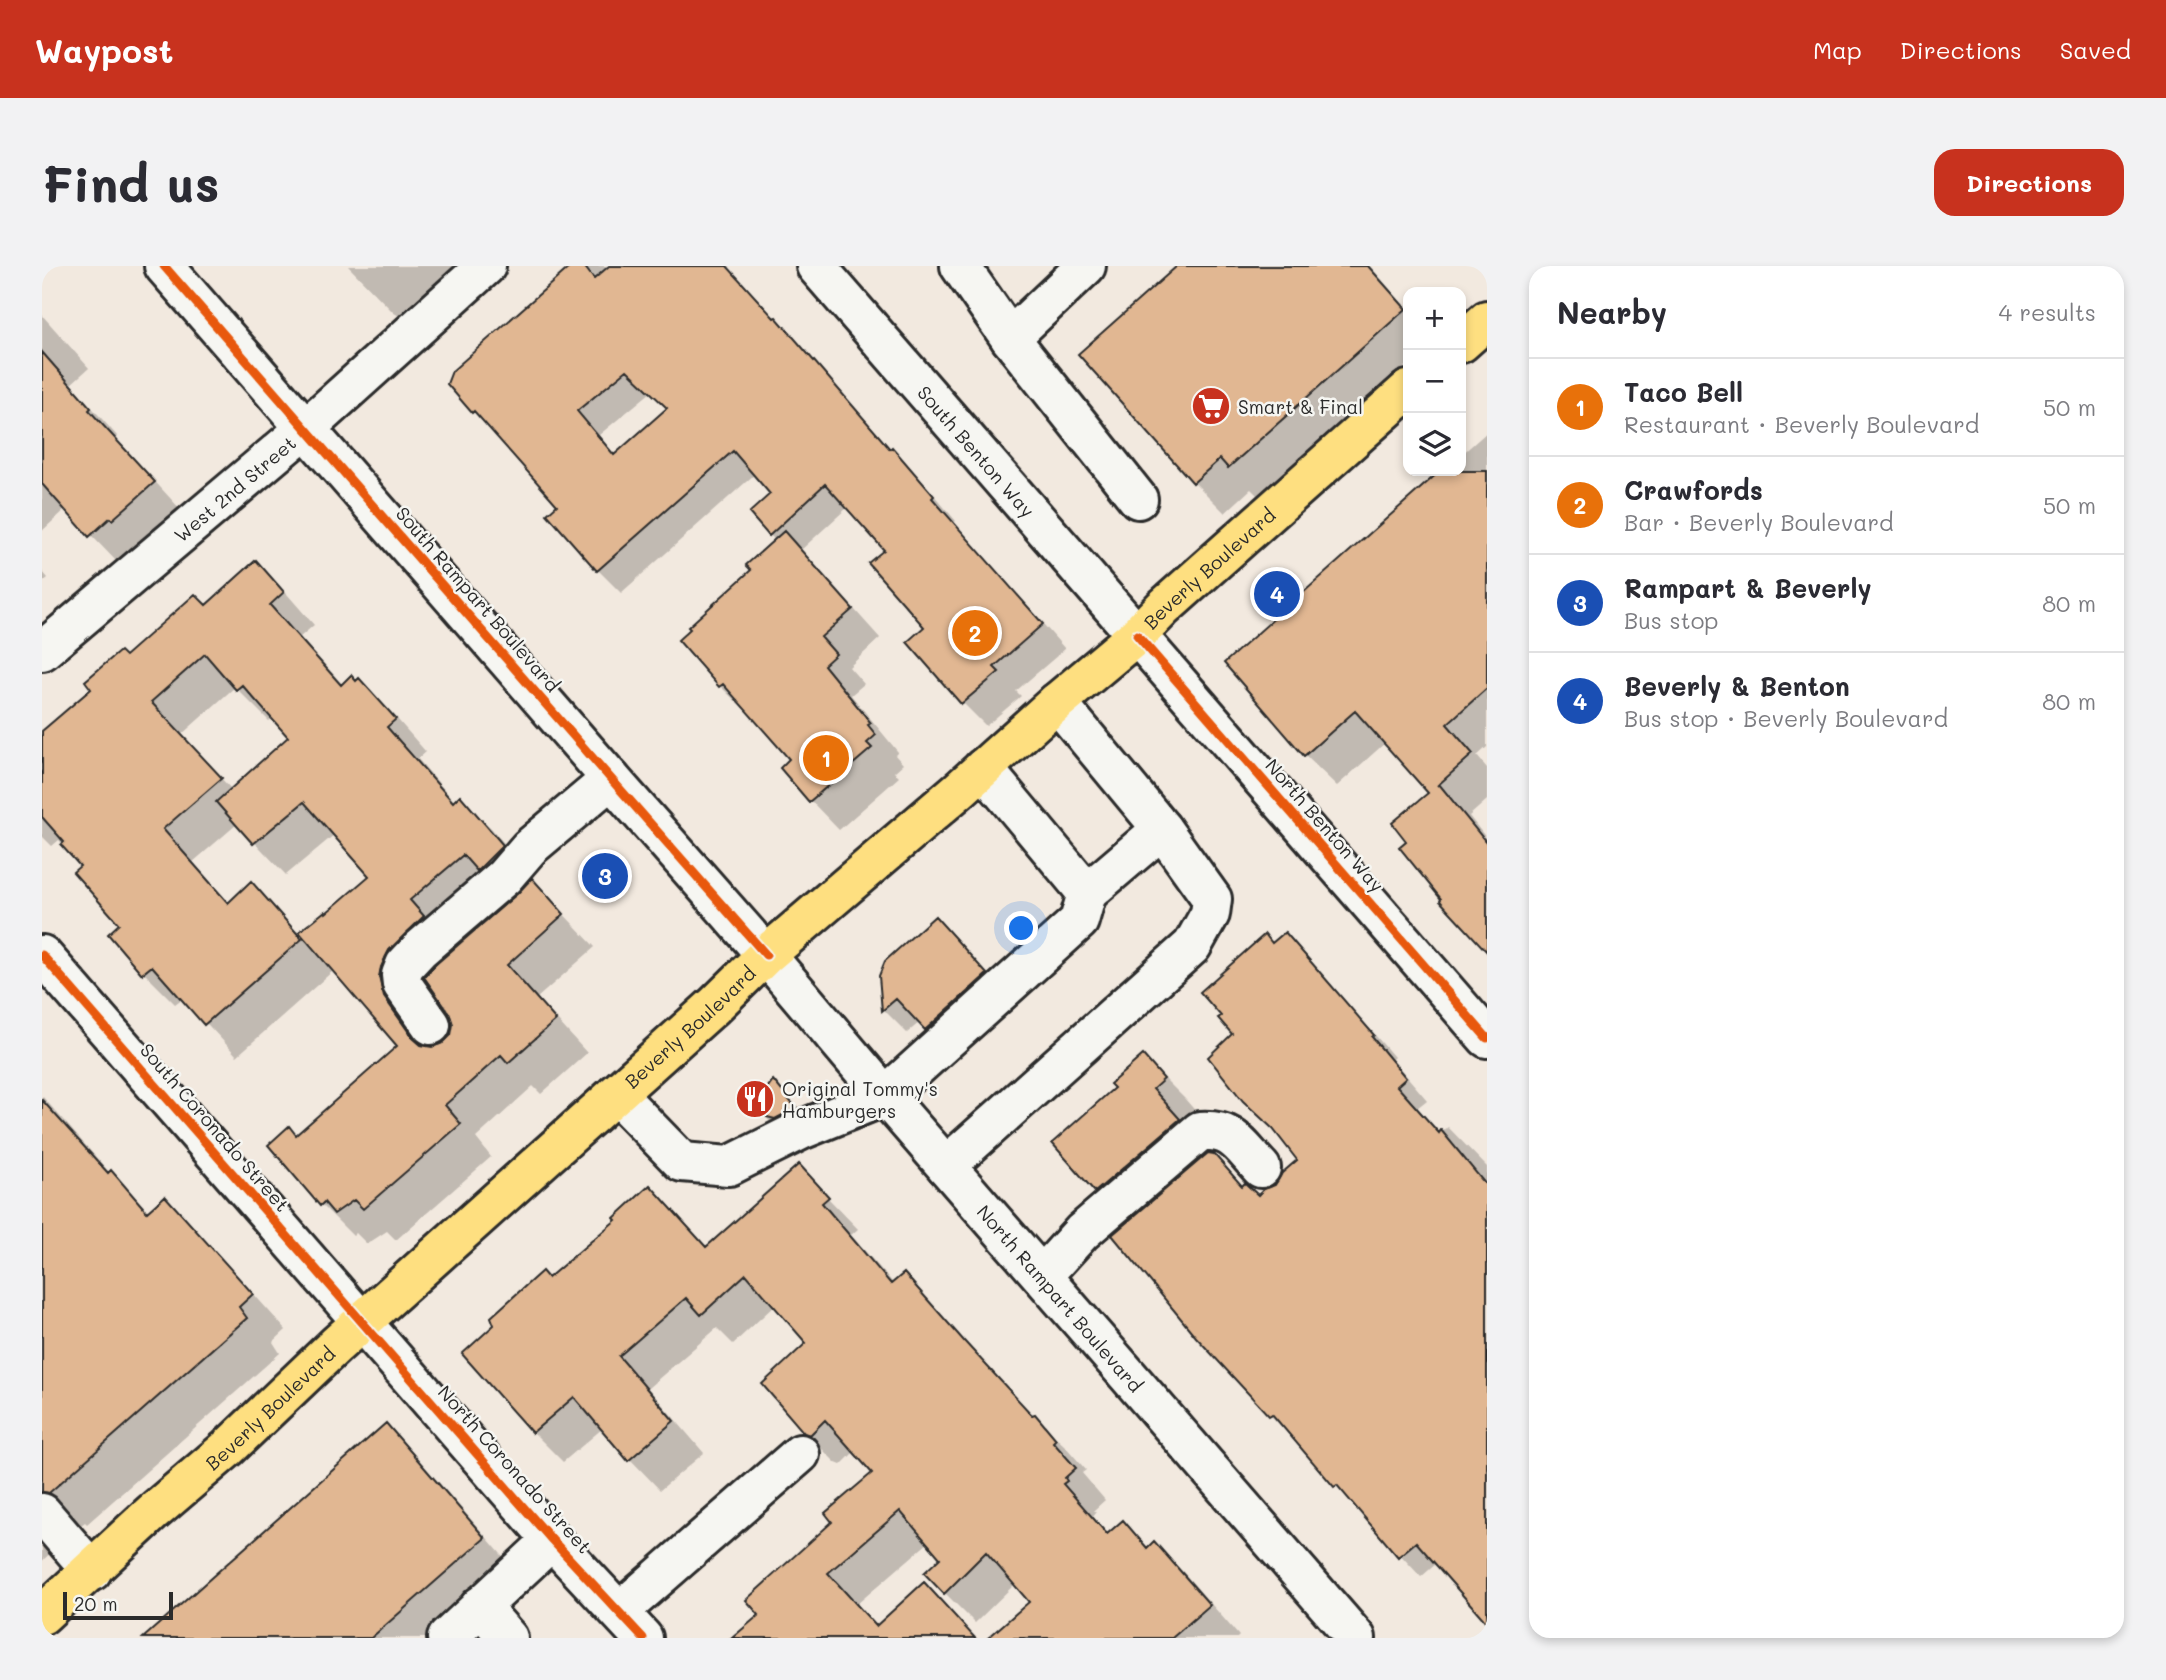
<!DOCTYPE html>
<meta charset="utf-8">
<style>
body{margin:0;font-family:Mali,sans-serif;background:#f2f2f3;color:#2b2b33}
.controls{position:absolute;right:21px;top:21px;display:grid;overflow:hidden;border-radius:14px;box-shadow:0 4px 10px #0003}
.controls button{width:63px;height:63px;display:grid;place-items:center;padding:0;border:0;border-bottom:2px solid #e1e1e2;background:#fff;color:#2b2b33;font:35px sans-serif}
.scale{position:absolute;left:21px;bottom:18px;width:110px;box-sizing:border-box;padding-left:7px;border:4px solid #2b2b2b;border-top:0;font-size:19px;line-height:24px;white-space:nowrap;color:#2b2b2b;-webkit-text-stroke:5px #f6f6f2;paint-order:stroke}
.you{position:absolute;left:980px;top:663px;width:24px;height:24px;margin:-18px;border:5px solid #fff;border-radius:50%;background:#1a73e8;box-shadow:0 0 0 10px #1a73e833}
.badge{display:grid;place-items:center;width:46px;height:46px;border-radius:50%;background:#c8321e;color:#fff;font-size:23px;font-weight:700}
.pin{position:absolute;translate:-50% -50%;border:4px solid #fff;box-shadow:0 2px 7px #0006}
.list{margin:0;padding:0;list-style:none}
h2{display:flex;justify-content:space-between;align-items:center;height:91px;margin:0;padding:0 28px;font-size:30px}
h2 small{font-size:23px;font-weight:400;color:#7c7c81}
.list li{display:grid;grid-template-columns:46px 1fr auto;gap:21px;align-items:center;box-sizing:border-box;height:98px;padding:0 28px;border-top:2px solid #e1e1e2}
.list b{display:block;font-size:26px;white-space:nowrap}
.list p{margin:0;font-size:23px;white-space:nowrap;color:#7c7c81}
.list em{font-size:23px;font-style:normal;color:#7c7c81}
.icon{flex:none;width:38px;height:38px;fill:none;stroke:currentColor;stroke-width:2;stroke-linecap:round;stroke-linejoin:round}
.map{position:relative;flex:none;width:1445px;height:1372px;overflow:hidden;border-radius:21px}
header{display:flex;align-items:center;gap:42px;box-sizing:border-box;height:98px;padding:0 35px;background:#c8321e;color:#fff}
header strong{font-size:33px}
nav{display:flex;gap:38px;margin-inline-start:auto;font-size:24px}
.intro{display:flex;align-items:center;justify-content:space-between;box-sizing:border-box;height:168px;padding:0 42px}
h1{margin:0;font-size:49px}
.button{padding:18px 32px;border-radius:21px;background:#c8321e;color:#fff;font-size:24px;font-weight:700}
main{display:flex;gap:42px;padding:0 42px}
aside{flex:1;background:#fff;border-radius:21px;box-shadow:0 4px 10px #0003}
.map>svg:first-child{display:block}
</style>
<header>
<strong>Waypost</strong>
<nav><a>Map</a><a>Directions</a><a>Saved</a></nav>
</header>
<div class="intro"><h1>Find us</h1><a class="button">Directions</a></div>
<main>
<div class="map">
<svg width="1445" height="1372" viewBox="0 0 1445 1372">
<rect width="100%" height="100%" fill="#f2e9df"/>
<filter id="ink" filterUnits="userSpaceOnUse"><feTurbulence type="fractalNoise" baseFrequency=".0143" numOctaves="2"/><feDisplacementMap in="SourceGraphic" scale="14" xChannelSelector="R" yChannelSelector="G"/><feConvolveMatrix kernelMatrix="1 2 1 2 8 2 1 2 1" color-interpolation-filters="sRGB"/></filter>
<g filter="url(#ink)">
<path fill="#0003" fill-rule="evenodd" d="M306,0H428L363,53L352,47Z
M532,0H688L687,2L733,53L757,76L849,183L873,207L914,255L912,256L1023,383L974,425L979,430L944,460L921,437L868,376L885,361L845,284L806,241L759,284L838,372L807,401L822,418L809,429L856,486L853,489L861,498L852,506L857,511L797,564L769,535L740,502L750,494L709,447L707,448L678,420L712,305L734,275L728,269L730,229L713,208L579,327L556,304L517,240L454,169L417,131ZM609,126L627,143L574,190L557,169Z
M1137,0H1328L1366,44V98L1217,231L1209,223L1183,247L1152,216L1038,88Z
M0,49L47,102L29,118L76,171L74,173L140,245L76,297L24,243L0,265Z
M1445,166V481L1435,490L1445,502V534L1427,550L1445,573V684L1400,635L1367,575L1388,528L1343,477L1295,520L1263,489L1184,397L1401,205H1419V189Z
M214,296L245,328L272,359L258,371L301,419L315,417L317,415L349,446L384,486L376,493L413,536L418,532L450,563L491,612L489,614L553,681L495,732L545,787L499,828L491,820L434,872L449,891L354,974L345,965L325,978L314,967L311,970L280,939L228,880L255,870L357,780L292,704L195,790L141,732L133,738L102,707L68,668L80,658L40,600L17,574L10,580L0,570V468L83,392L164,341ZM193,421L227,455L231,452L248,471L190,524L139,469ZM195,558L244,609L293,568L329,610L284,649L283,647L257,668L209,618L188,637L151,596ZM452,620L469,637L413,684L399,667ZM384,711L408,746L412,756L411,768L403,778L390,783L386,782L373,764L374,723Z
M0,305L6,312L0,317Z
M1243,668L1265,690L1352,791L1350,793L1385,834L1375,842L1398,868L1406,861L1445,901V1354L1395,1297L1379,1311L1155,1070L1087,957L1054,925L1074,822L1101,791L1143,833L1163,856L1152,866L1201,921L1216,931L1234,920L1258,894L1192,768L1231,679Z
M916,676L967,733L907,786L878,756L865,767L842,744L839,710Z
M731,816L761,846L744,872L714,841Z
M0,830L68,907L108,946L122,932L157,967L244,1064L231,1076L238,1087L45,1258L43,1256L38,1260H31L13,1283L0,1295Z
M756,901L816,963L809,969L852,1018L862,1009L892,1040L952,1108L992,1151L1023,1180L1044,1204L1040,1207L1063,1234L1052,1244L1054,1246L1051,1250L1067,1269L1081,1256L1107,1282L1112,1277L1143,1308L1197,1370L1195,1372H949L990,1336L974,1317L933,1357L903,1327L901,1292L887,1276L815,1338L835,1361L882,1318L934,1372H721L719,1349L833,1207L813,1185L799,1199L794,1197L763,1166L766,1077L733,1039L691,1078L675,1062L606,1122L662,1187L618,1224L588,1193L561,1162L521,1196L491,1166L507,1014L577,954L608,922L665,982Z
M344,1160L374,1190L472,1303L394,1372H104Z"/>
<path fill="#e1b792" stroke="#2b2b2b" stroke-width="2" fill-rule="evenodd" d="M529,0H542L552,13L567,0H685L732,52L734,51L848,183L850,181L892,230L890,232L1001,358L952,401L957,406L919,438L865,376L882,361L826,297L842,284L783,218L727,270L707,247L728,228L691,185L555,305L505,248L515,239L432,145L430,147L405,118L410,105ZM585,104L625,142L572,189L535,145Z
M1135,0H1326L1364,43L1186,202L1178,193L1151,217L1036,88Z
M0,86L49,142L47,144L113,216L70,254L68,252L47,271L0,218Z
M1398,205H1445V422L1405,458L1431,488L1395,520L1397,518L1445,577V686L1398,635L1399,633L1357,581L1364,575L1350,557L1386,527L1313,445L1262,490L1182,397Z
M742,265L811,343L779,371L794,388L782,399L829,457L826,459L834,469L825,477L830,482L767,536L738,502L747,493L681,418L677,421L636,374L648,363L646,361L709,304L704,299Z
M214,294L242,326L228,339L299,419L309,409L314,415L317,412L354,453L345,461L411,536L418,529L461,579L435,605L421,589L368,634L382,650L347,684L339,701L337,711L342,731L371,772L379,779L390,781L401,777L409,769L411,758L407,747L382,711L393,699L476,627L490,612L522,648L465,699L514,754L466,797L459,789L403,839L419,858L321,943L312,934L292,948L282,936L278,940L226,879L247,860L254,869L355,780L257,666L283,645L284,647L327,610L262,536L211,578L174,536L246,471L200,419L194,424L163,388L109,436L180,512L121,563L186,637L209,615L260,673L162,759L110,700L100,708L66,668L77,658L31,606L38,600L19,579L22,576L0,551V465L49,423L43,415L78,385L83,390L153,328L164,339Z
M893,650L945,708L883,764L854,733L840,745L837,710L843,695Z
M1243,666L1332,769L1330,771L1364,812L1355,820L1397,867L1399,864L1445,920V1357L1374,1276L1356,1291L1295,1219L1292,1221L1230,1148L1227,1150L1154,1071L1070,969L1166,887L1172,888L1200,920L1203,917L1216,929L1222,923L1233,919L1240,907L1255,894L1231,863L1201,835L1166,791L1190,768L1176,752L1179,750L1158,726L1223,668L1230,677Z
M1101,789L1122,813L1111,823L1138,853L1053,926L1010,877L1072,822L1068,818Z
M731,814L754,842L733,853L725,851L711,842Z
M0,834L66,907L69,904L105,946L123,930L211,1028L197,1041L205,1052L7,1227L0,1226Z
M757,898L787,931L780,937L849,1018L862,1007L922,1075L990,1149L993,1148L1014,1173L1011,1176L1034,1202L1023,1212L1025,1215L1021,1218L1065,1268L1081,1254L1105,1282L1112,1275L1168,1339L1130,1372H946L987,1336L944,1286L902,1328L882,1307L898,1292L858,1245L786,1307L834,1360L882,1316L933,1372H690L717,1349L704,1334L790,1256L783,1247L830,1207L783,1154L768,1169L762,1167L720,1118L764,1077L704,1008L659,1049L644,1032L577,1090L632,1155L586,1195L532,1131L490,1167L420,1088L452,1059L449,1051L500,1005L506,1012L574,954L572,952L608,919L664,981Z
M344,1157L443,1272L329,1372H101Z"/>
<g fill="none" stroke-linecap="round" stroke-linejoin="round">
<g stroke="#2b2b2b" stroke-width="44">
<g id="minor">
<path id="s1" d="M122,0L569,513L724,689L843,830L1314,1372"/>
<path id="s2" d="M774,0L1445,772"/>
<path d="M918,0L968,72L1096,233"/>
<path d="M968,72L1044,0"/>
<path id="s3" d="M0,385L264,162L444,0"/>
<path d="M941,502L1045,627L1120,563L1015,436"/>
<path d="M0,689L510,1274L601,1372"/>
<path d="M389,759L360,718L359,709L363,699L378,683L462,611L487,582L569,513"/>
<path d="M574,828L640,896L687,900L759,864L843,830L1037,655L1045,627"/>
<path d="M904,900L1150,680L1168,648L1170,633L1120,563"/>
<path d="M1000,1010L1040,966L1158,865C1192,863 1197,879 1219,902"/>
<path d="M0,1247L50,1305"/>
<path d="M438,1340L466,1372"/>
<path d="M578,1345L758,1188"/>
<path d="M405,1372L510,1274"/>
</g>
</g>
<g stroke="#2b2b2b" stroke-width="44">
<g id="major">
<path d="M1419,77L1445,54"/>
<path id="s4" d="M0,1349L110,1247L186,1182L294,1079L672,740L724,689L917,524L1015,436L1095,369L1121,342L1366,124"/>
</g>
</g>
<use href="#minor" stroke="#f6f6f2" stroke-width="38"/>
<use href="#major" stroke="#fedf80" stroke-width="38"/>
<g stroke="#f6f6f2" stroke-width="13">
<path id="cycleway" d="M122,0L569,513L724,689
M1095,369L1445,772
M0,689L510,1274L601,1372"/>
</g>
<use href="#cycleway" stroke="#e8590c" stroke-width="9"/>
</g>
</g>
<defs>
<g id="supermarket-disc" transform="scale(2.0125)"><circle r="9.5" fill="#c8321e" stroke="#f6f6f2"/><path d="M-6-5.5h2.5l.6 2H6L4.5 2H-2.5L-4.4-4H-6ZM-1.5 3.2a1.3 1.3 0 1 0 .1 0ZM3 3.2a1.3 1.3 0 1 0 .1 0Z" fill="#fff"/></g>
<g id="restaurant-disc" transform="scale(2.0125)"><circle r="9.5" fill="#c8321e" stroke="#f6f6f2"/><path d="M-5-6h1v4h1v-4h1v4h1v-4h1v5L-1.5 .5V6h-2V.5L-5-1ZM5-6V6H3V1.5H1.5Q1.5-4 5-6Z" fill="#fff"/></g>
</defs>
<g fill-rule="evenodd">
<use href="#supermarket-disc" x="1169" y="140"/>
<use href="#restaurant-disc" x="713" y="833"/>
</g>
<g text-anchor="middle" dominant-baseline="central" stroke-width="5" stroke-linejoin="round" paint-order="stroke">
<g font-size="19" fill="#2b2b2b" stroke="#f6f6f2" text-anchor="start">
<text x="1196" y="140">Smart &amp; Final</text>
<text x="740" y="822">Original Tommy's<tspan x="740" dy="22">Hamburgers</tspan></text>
</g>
<g font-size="19" fill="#2b2b2b" stroke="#f6f6f2">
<text stroke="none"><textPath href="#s2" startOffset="245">South Benton Way</textPath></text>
<text stroke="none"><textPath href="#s3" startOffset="252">West 2nd Street</textPath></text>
<text stroke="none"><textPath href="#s4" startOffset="1568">Beverly Boulevard</textPath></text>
<text transform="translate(436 333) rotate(49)">South Rampart Boulevard</text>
<text transform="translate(1283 559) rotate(49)">North Benton Way</text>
<text stroke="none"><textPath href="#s4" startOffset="875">Beverly Boulevard</textPath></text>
<text transform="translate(173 861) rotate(49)">South Coronado Street</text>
<text stroke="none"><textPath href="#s1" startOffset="1367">North Rampart Boulevard</textPath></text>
<text stroke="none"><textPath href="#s4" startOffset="308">Beverly Boulevard</textPath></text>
<text transform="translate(473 1203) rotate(48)">North Coronado Street</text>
</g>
</g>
</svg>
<div class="controls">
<button>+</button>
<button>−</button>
<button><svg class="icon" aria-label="layers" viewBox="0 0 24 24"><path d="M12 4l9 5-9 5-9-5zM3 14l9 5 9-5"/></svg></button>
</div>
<div class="scale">20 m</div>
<div class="you"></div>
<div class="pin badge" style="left:784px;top:492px;background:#e8710a">1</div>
<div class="pin badge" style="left:933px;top:367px;background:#e8710a">2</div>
<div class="pin badge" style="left:563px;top:610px;background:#1a4fb4">3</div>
<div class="pin badge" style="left:1235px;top:328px;background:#1a4fb4">4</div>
</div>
<aside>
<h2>Nearby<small>4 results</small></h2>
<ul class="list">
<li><span class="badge" style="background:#e8710a">1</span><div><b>Taco Bell</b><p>Restaurant · Beverly Boulevard</p></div><em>50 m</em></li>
<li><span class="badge" style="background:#e8710a">2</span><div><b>Crawfords</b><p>Bar · Beverly Boulevard</p></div><em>50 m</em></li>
<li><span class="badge" style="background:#1a4fb4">3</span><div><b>Rampart &amp; Beverly</b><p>Bus stop</p></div><em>80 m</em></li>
<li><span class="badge" style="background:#1a4fb4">4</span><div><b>Beverly &amp; Benton</b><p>Bus stop · Beverly Boulevard</p></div><em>80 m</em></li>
</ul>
</aside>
</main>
